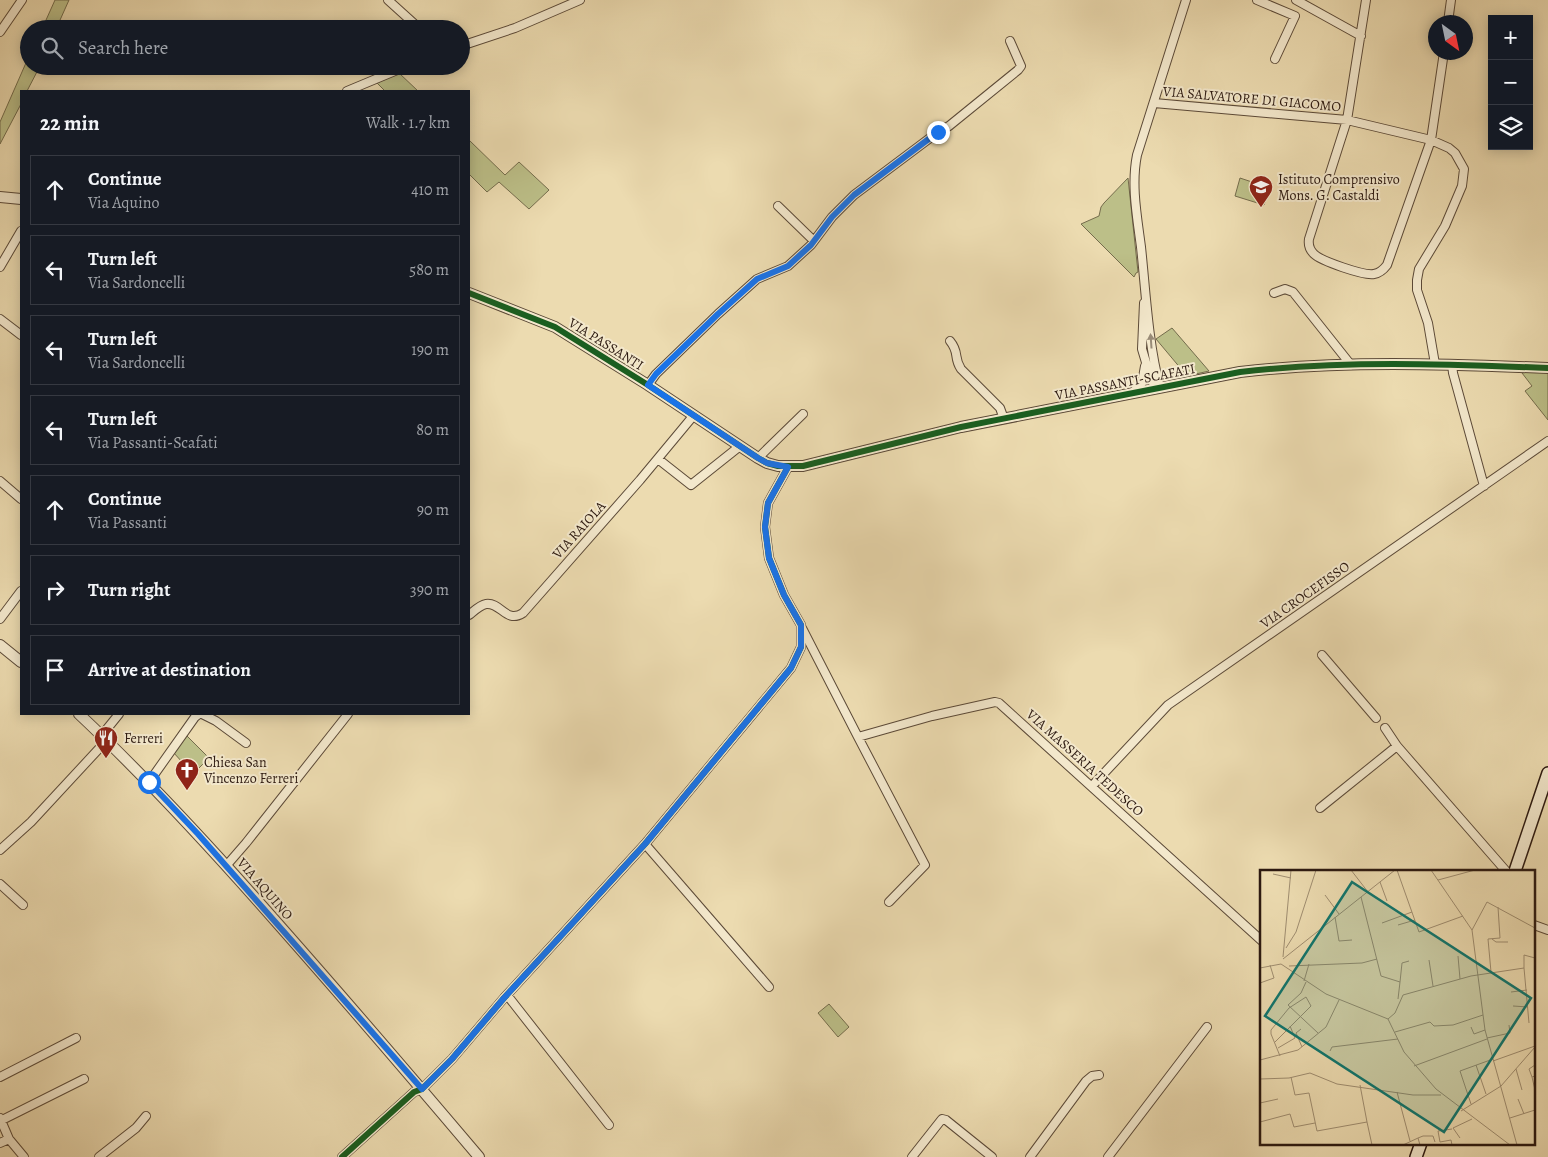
<!DOCTYPE html>
<meta charset="utf-8">
<style>
body{margin:0;font-family:Alegreya,serif;background:#242831;color:#f1f3f6}
.controls{position:absolute;right:15px;top:15px;display:grid;overflow:hidden;border-radius:0px;box-shadow:0 2px 12px #0003}
.controls button{width:45px;height:45px;display:grid;place-items:center;padding:0;border:0;border-bottom:1px solid #363941;background:#171b24;color:#f1f3f6;font:25px sans-serif}
.compass{position:absolute;left:1428px;top:15px;width:45px;height:45px;border-radius:50%;background:#171b24;box-shadow:0 2px 12px #0003;rotate:147deg}
.stop{position:absolute;width:15px;height:15px;margin:-11px;border:4px solid #1a73e8;border-radius:50%;background:#fff}
.stop.end{background:#1a73e8;border-color:#fff;box-shadow:0 1px 5px #0008}
.list{margin:0;padding:0;list-style:none}
h2{display:flex;justify-content:space-between;align-items:center;height:65px;margin:0;padding:0 20px;font-size:21px}
h2 small{font-size:16px;font-weight:400;color:#9ea1a6}
.list li{display:grid;grid-template-columns:32px 1fr auto;gap:15px;align-items:center;box-sizing:border-box;height:70px;margin:0 10px 10px;padding:0 10px;border:1px solid #363941;border-radius:0px}
.list b{display:block;font-size:19px;white-space:nowrap}
.list p{margin:0;font-size:16px;white-space:nowrap;color:#9ea1a6}
.list em{font-size:16px;font-style:normal;color:#9ea1a6}
.icon{flex:none;width:28px;height:28px;fill:none;stroke:currentColor;stroke-width:2;stroke-linecap:round;stroke-linejoin:round}
.map{position:relative;flex:none;width:1548px;height:1157px;overflow:hidden}
.search{position:absolute;background:#171b24;box-shadow:0 2px 12px #0003;left:20px;top:20px;width:450px;height:55px;display:flex;align-items:center;gap:12px;box-sizing:border-box;padding:0 18px;border-radius:28px;color:#9ea1a6;font-size:19px}
.panel{position:absolute;background:#171b24;box-shadow:0 2px 12px #0003;left:20px;top:90px;width:450px;height:625px;border-radius:0px}
.map>svg:first-child{display:block}
</style>
<div class="map">
<svg width="1548" height="1157" viewBox="0 0 1548 1157">
<rect width="100%" height="100%" fill="#ecdbb0"/>
<filter id="stains"><feTurbulence type="fractalNoise" baseFrequency=".004" numOctaves="4"/><feColorMatrix values="0 0 0 0 .2 0 0 0 0 .09 0 0 0 0 .02 0 0 0 .5 -.17"/></filter>
<radialGradient id="worn" r=".72"><stop offset=".6" stop-color="#630" stop-opacity="0"/><stop offset="1" stop-color="#630" stop-opacity=".3"/></radialGradient>
<path fill="#bcbf88" stroke="#746c4c" d="M55,0H69L56,29H42Z
M29,56V66H40L27,91H21V104L0,144V122Z
M399,73L418,91H385L377,83Z
M469,140L505,175L519,162L549,190L529,209L499,182L487,192L469,174Z
M1128,178L1138,272L1136,273L1134,277L1081,224L1099,216L1101,207L1104,203Z
M1240,178L1270,188L1264,205L1235,196Z
M1172,328L1209,371L1187,376L1156,339Z
M1533,371L1548,372V420L1525,391L1532,386L1522,373Z
M187,736L209,758L193,774L173,752Z
M829,1004L849,1027L838,1037L818,1013Z"/>
<g fill="none" stroke-linecap="round" stroke-linejoin="round">
<g stroke="#5c4a38" stroke-width="10">
<path id="minor" d="M388,0L420,29
M1257,0L1295,16L1275,59
M1296,0L1361,36
M1366,0L1347,120L1309,239C1308,245 1310,250 1314,254C1321,261 1364,276 1374,274C1380,273 1384,269 1387,265L1431,140L1444,52
M1448,22L1451,0
M0,32L22,0
M461,46L515,28L580,0
M347,91L407,66
M1154,103L1347,120L1431,140L1449,148L1455,153L1464,169L1462,186L1445,226L1419,269L1417,280V290L1428,323L1435,364
M778,206L814,241
M0,267L21,231
M1274,293L1285,289L1293,292L1351,365
M1144,303L1142,349L1151,379L1156,389
M0,319L21,335
M950,341C960,353 953,357 961,369L1000,408L1004,419
M1452,364L1453,373L1484,486
M648,385L656,374L718,314L757,279L788,266L811,245L832,217L854,195L938,132L949,126L1018,70L1021,66L1010,41
M1160,388C1148,342 1146,294 1141,247C1137,216 1131,185 1137,155L1186,0
M1133,392L1142,383L1145,366
M758,458L803,414
M658,459L691,485L740,446
M0,481L21,499
M469,615C474,611 480,605 486,604C501,602 506,624 523,613L640,480L694,415
M0,619L21,591
M802,628L858,737L932,716L995,702L999,703L1262,941
M1322,655L1376,718
M202,714L216,721L246,743
M1385,728L1397,746
M102,735L119,714
M858,737L925,865L889,902
M149,782L195,717L199,714
M1092,786L1168,705L1548,441
M1320,808L1397,746L1506,871
M645,844L769,987
M0,850L31,822L107,740
M226,866L246,843L348,714
M0,884L23,905
M1534,925L1548,930
M507,995L609,1125
M0,1077L76,1038
M0,1118L9,1139L24,1157
M2,1120L84,1079
M0,1143L9,1139
M99,1157L136,1128L146,1116
M342,1157L414,1092L422,1089L452,1059L504,998L645,844L791,668L801,647V625L784,595L769,558L765,527L768,503L788,467
M912,1157L942,1119L946,1120L992,1157
M1030,1157L1086,1081L1092,1076L1099,1075
M1108,1157L1207,1027"/>
</g>
<g stroke="#5c4a38" stroke-width="12">
<path id="tertiary" d="M0,197L21,199
M469,293L555,327L648,385L758,458L767,463L778,466H803L961,427L1240,372C1342,360 1445,364 1548,368
M0,645L21,662
M79,714C150,781 215,852 279,925C347,1002 413,1079 479,1157"/>
</g>
<g stroke="#2c1910" stroke-width="14">
<path id="secondary" d="M1515,871L1548,773
M1416,1157L1421,1143"/>
</g>
<use href="#minor" stroke="#f3e8cc" stroke-width="8"/>
<use href="#tertiary" stroke="#f3e8cc" stroke-width="10"/>
<use href="#secondary" stroke="#f3e8cc" stroke-width="11"/>
<g stroke="#f3e8cc" stroke-width="9">
<path id="cycleway" d="M469,293L555,327L648,385L758,458L767,463L778,466H803L961,427L1240,372C1342,360 1445,364 1548,368
M342,1157L414,1092L422,1089L452,1059L504,998L645,844L791,668L801,647V625L784,595L769,558L765,527L768,503L788,467"/>
</g>
<use href="#cycleway" stroke="#1b5e20" stroke-width="6"/>
</g>
<defs><path id="oneway-solid" d="M-6-.8H1V-3.2L6.5 0L1 3.2V.8H-6Z" transform="scale(1.25)"/></defs>
<use fill="#998b77" href="#oneway-solid" transform="translate(1151 341) rotate(-94)"/>
<g fill="none" stroke-linecap="round" stroke-linejoin="round">
<path stroke="#1a73e8" stroke-width="6" d="M149,782L198,834L422,1089L452,1059L504,998L645,844L791,668L801,647V625L784,595L769,558L765,527L768,503L788,467L767,463L758,458L648,385L656,374L718,314L757,279L788,266L811,245L832,217L854,195L938,132"/>
</g>
<defs>
<g id="school-pin" transform="scale(1.25)"><path d="M0 17L-7.5 6A9.5 9.5 0 1 1 7.5 6Z" fill="#8f2418" stroke="#f3e8cc"/><path d="M0-5L7-2L0 1L-7-2ZM-4 1L0 2.5L4 1V4Q0 6-4 4Z" fill="#fff"/></g>
<g id="restaurant-pin" transform="scale(1.25)"><path d="M0 17L-7.5 6A9.5 9.5 0 1 1 7.5 6Z" fill="#8f2418" stroke="#f3e8cc"/><path d="M-5-6h1v4h1v-4h1v4h1v-4h1v5L-1.5 .5V6h-2V.5L-5-1ZM5-6V6H3V1.5H1.5Q1.5-4 5-6Z" fill="#fff"/></g>
<g id="church-pin" transform="scale(1.25)"><path d="M0 17L-7.5 6A9.5 9.5 0 1 1 7.5 6Z" fill="#8f2418" stroke="#f3e8cc"/><path d="M-1.2-6h2.4v3.5h3.3v2.4h-3.3V6h-2.4V-.1h-3.3v-2.4h3.3Z" fill="#fff"/></g>
</defs>
<g fill-rule="evenodd">
<use href="#school-pin" x="1261" y="187"/>
<use href="#restaurant-pin" x="106" y="738"/>
<use href="#church-pin" x="187" y="770"/>
</g>
<g text-anchor="middle" dominant-baseline="central" stroke-width="4" stroke-linejoin="round" paint-order="stroke">
<g font-size="14" fill="#2c1910" stroke="#f3e8cc">
<text transform="translate(1252 99) rotate(5)">VIA SALVATORE DI GIACOMO</text>
<text transform="translate(606 344) rotate(32)">VIA PASSANTI</text>
<text transform="translate(1125 382) rotate(-11)">VIA PASSANTI-SCAFATI</text>
<text transform="translate(579 530) rotate(-48)">VIA RAIOLA</text>
<text transform="translate(1305 595) rotate(-35)">VIA CROCEFISSO</text>
<text transform="translate(1085 763) rotate(42)">VIA MASSERIA TEDESCO</text>
<text transform="translate(265 889) rotate(49)">VIA AQUINO</text>
</g>
<g font-size="14" fill="#2c1910" stroke="#f3e8cc" text-anchor="start">
<text x="1278" y="179">Istituto Comprensivo<tspan x="1278" dy="16">Mons. G. Castaldi</tspan></text>
<text x="124" y="738">Ferreri</text>
<text x="204" y="762">Chiesa San<tspan x="204" dy="16">Vincenzo Ferreri</tspan></text>
</g>
</g>
<g transform="translate(1260 870)">
<rect width="275" height="275" fill="#ecdbb0"/>
<path fill="none" stroke="#9f8d70" stroke-width="1" d="M91,0L108,22M137,0L159,62L203,46M171,0L212,60L225,160L257,275M13,4L31,8M178,10L215,0M120,12L127,31M65,25L79,44M101,27L121,106L140,112L138,129M75,47L79,71L92,70M122,53L152,42M138,55L155,50M212,60L227,32L275,58M232,69L236,72H248M26,78L36,62L56,0M198,86L200,109M23,87L31,0M23,89L135,0M169,90L173,116M21,94L66,124L128,149L144,182L176,219L250,275M29,96L102,93L117,89M0,98L21,94M264,98V85L275,88M231,102L228,69L240,68L238,37M44,111L49,94M46,112L41,123L28,135L58,163M140,112L142,93L149,91M0,113L14,108L10,95M251,122L267,120M253,136L268,137M128,149L135,143L143,125L211,106L264,98L269,153M211,157L214,164L225,160M41,159L36,163L42,177M135,162L170,152L174,156L193,155L223,145M227,168L250,163L249,155M15,172L51,136L46,127L29,138L11,160V164L20,186M18,178L35,168L30,156M70,181L72,177L138,169M0,190L38,180L66,157L79,130M233,191L275,176M216,195L226,224M154,196L227,169M256,199L262,220M275,206L272,207L275,220M31,207L35,225L49,223L57,261L107,252L100,215M272,207L269,199L275,195M0,209L29,208L50,203L77,214L153,225H181M137,222L150,271M258,229L264,244M0,233L18,229M211,234L200,201L233,189M201,241L241,216L275,177M250,248L275,240M0,252L30,244L34,257L55,253M107,252L112,275M200,268L193,258L212,249M143,275L158,268M160,275L158,268L163,266H173L175,272M192,275L191,270L180,272L178,261L192,259"/>
<path fill="#0f766e" fill-opacity="0.15" stroke="#0f766e" stroke-width="2.5" d="M92,12L271,128L184,262L5,146Z"/>
<rect width="275" height="275" fill="none" stroke="#2c1910" stroke-width="2.5"/>
</g>
<rect width="100%" height="100%" filter="url(#stains)"/>
<rect width="100%" height="100%" fill="url(#worn)"/>
</svg>
<div class="controls">
<button>+</button>
<button>−</button>
<button><svg class="icon" aria-label="layers" viewBox="0 0 24 24"><path d="M12 4l9 5-9 5-9-5zM3 14l9 5 9-5"/></svg></button>
</div>
<svg class="compass" viewBox="-18 -18 36 36"><path d="M0-13l5 13h-10z" fill="#e53935"/><path d="M0 13l5-13h-10z" fill="#9ea1a6"/></svg>
<div class="stop" style="left:149px;top:782px"></div>
<div class="stop end" style="left:938px;top:132px"></div>
<div class="search"><svg class="icon" aria-label="search" viewBox="0 0 24 24"><circle cx="10" cy="10" r="6"/><path d="M15 15l6 6"/></svg>Search here</div>
<section class="panel">
<h2>22 min<small>Walk · 1.7 km</small></h2>
<ul class="list">
<li><svg class="icon" aria-label="ahead" viewBox="0 0 24 24"><path d="M12 20V5M6 11l6-6 6 6"/></svg><div><b>Continue</b><p>Via Aquino</p></div><em>410 m</em></li>
<li><svg class="icon" aria-label="left" viewBox="0 0 24 24"><path d="M17 20v-9H6M10 6l-5 5 5 5"/></svg><div><b>Turn left</b><p>Via Sardoncelli</p></div><em>580 m</em></li>
<li><svg class="icon" aria-label="left" viewBox="0 0 24 24"><path d="M17 20v-9H6M10 6l-5 5 5 5"/></svg><div><b>Turn left</b><p>Via Sardoncelli</p></div><em>190 m</em></li>
<li><svg class="icon" aria-label="left" viewBox="0 0 24 24"><path d="M17 20v-9H6M10 6l-5 5 5 5"/></svg><div><b>Turn left</b><p>Via Passanti-Scafati</p></div><em>80 m</em></li>
<li><svg class="icon" aria-label="ahead" viewBox="0 0 24 24"><path d="M12 20V5M6 11l6-6 6 6"/></svg><div><b>Continue</b><p>Via Passanti</p></div><em>90 m</em></li>
<li><svg class="icon" aria-label="right" viewBox="0 0 24 24"><path d="M7 20v-9h11M14 6l5 5-5 5"/></svg><div><b>Turn right</b></div><em>390 m</em></li>
<li><svg class="icon" aria-label="arrive" viewBox="0 0 24 24"><path d="M6 21V4h12l-3 4 3 4H6"/></svg><div><b>Arrive at destination</b></div></li>
</ul>
</section>
</div>
